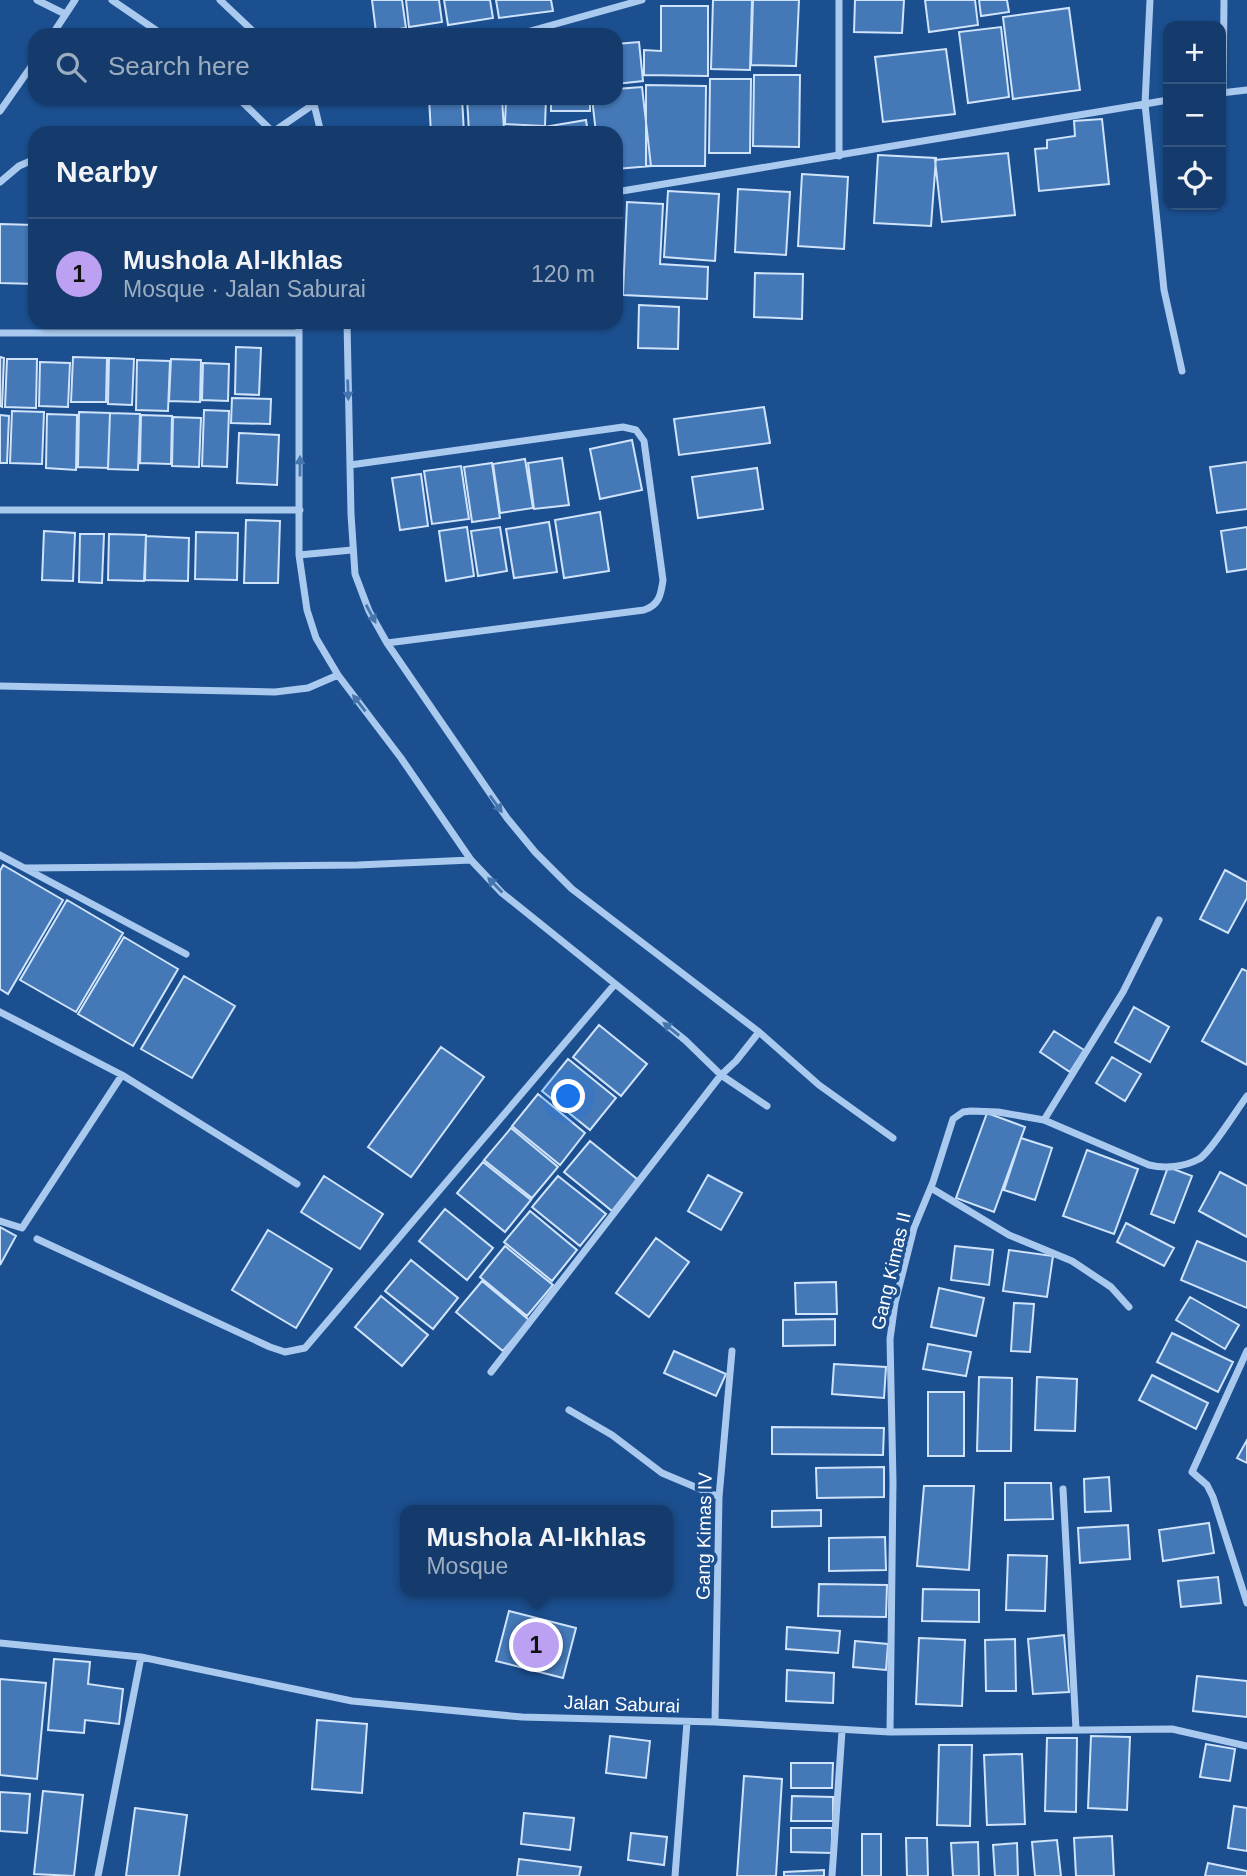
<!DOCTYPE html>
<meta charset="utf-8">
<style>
body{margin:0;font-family:Helvetica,sans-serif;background:#1d4271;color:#f1f3f6}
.controls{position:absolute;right:21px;top:21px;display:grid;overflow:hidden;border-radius:14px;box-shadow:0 2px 5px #0004}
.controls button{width:63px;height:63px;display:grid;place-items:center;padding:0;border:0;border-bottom:2px solid #33557e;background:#143b6b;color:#f1f3f6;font:35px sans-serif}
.you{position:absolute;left:569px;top:1097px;width:24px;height:24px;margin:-18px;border:5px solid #fff;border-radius:50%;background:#1a73e8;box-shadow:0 0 0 10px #1a73e833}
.badge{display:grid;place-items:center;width:46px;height:46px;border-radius:50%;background:#bca0f2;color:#111;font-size:23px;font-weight:700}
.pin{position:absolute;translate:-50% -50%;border:4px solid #fff;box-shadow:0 2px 7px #0006}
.popup{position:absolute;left:400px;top:1505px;width:273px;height:91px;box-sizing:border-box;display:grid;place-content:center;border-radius:14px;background:#143b6b;filter:drop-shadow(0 2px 5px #0005);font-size:23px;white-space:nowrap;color:#9dadc1}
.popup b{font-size:26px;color:#f1f3f6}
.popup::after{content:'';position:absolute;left:50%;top:100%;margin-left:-14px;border:14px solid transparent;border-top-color:#143b6b}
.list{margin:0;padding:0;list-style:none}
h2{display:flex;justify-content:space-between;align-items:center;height:91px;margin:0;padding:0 28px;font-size:30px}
h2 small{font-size:23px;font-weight:400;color:#9dadc1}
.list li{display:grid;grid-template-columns:46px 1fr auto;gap:21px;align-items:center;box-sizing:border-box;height:112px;padding:0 28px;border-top:2px solid #33557e}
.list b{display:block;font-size:26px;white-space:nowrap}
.list p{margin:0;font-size:23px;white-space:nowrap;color:#9dadc1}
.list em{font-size:23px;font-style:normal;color:#9dadc1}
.icon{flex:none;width:38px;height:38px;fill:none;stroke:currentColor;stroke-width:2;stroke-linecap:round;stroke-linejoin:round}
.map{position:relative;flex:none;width:1247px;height:1876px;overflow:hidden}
.search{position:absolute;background:#143b6b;box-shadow:0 2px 5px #0004;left:28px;top:28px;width:595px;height:77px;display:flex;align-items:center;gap:18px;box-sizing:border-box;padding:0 24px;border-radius:21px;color:#9dadc1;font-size:26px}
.panel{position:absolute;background:#143b6b;box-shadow:0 2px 5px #0004;left:28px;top:126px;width:595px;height:203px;border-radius:21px}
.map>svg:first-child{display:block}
</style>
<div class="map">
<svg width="1247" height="1876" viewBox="0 0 1247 1876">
<rect width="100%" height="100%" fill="#1b4f8f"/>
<path fill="#4478b7" stroke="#cfe3fa" stroke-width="2" d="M372,0H402L406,28L376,32Z
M406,0H439L442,22L409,27Z
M444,0H490L493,18L448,25Z
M496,0H551L553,11L499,18Z
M713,0H752L750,70L711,69Z
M753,0H799L796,66L751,65Z
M855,0H904L902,33L854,32Z
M925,0H975L978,25L929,32Z
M979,0H1007L1009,12L981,16Z
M661,6H708V76L644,75V50L661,51Z
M1069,8L1080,90L1013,99L1003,17Z
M1001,27L1009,97L968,103L959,32Z
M639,42L643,81L616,84V44Z
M946,49L955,114L883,122L875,57Z
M754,75H800L799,147L753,146Z
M710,79H751L750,153H709Z
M646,85L706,86L705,166H646Z
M642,87L651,166L616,169V133H596L592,98H616V89Z
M429,98H462L464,133H431Z
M467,98H502L504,130L469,132Z
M506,98H546L545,126L505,124Z
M551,98H590V111H551Z
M1102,119L1109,184L1039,191L1035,149L1047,148V140L1075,136L1074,121Z
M586,120L588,133H533L532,129Z
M1008,153L1015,215L942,222L935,160Z
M878,155L936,158L931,226L874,223Z
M802,174L848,177L844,249L798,246Z
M738,189L790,192L786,255L735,252Z
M668,191L719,194L715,261L664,257Z
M627,202L663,204L660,264L708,267L707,299L623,295Z
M0,224L35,225V284L0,283Z
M755,273L803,274L802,319L754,317Z
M639,305L679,307L678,349L638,348Z
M236,347L261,348L259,395L235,394Z
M0,357L4,358L2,407L0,406Z
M73,357L107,358L106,402H71Z
M109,358L134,359L132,405L108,404Z
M7,359H37L36,408L5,407Z
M171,359L201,360L200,402L169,401Z
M137,360L170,361L168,411L136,410Z
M40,362L70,363L68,407L39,406Z
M203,363L229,364L228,401L202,400Z
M232,398L271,399L270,424L231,423Z
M764,407L770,443L679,455L674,419Z
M204,410L229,411L227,467L202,466Z
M12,411L44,412L42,464L10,463Z
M79,412L110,413L108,468L78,467Z
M110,413L140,414L138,470L108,469Z
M47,414L77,415L76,470L46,468Z
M0,415L9,416L7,463H0Z
M141,415L172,416L171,464L140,463Z
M173,417L201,418L199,467L172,466Z
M239,433L279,435L277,485L237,483Z
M632,440L642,490L600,499L590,449Z
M562,458L569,505L534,509L528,463Z
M525,459L533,508L500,513L493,464Z
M1247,462V509L1217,513L1210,467Z
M492,463L500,518L472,522L464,467Z
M461,466L469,519L432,524L424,471Z
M757,468L763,509L698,518L692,477Z
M421,474L428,526L400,530L392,478Z
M600,512L609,571L564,578L555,520Z
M246,520L280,521L278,583H244Z
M549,522L557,572L514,578L506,529Z
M467,527L474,576L446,581L439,531Z
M500,527L507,571L478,576L471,531Z
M1247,527V569L1227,572L1221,531Z
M44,531L75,533L73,581L42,580Z
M196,532L238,533L237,580L195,579Z
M80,534H104L102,583L79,582Z
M109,534L146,535L144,581L108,580Z
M146,536L189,538L188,581L145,580Z
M3,865L63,900L8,994L0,989V871Z
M1225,870L1247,882V898L1228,933L1200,919Z
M67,900L123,933L76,1012L20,980Z
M124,937L178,969L133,1046L78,1014Z
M1242,969L1247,971V1065L1202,1041Z
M184,976L235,1006L192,1078L141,1049Z
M1134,1007L1169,1027L1150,1062L1115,1042Z
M599,1025L647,1064L621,1096L573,1057Z
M1054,1031L1084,1050L1070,1072L1040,1052Z
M441,1047L484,1077L411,1177L368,1147Z
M1112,1057L1141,1074L1125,1101L1096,1083Z
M568,1059L616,1098L590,1130L542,1091Z
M538,1094L585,1133L560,1165L512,1126Z
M987,1113L1025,1127L994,1212L956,1198Z
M511,1128L558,1167L532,1198L484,1160Z
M1021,1138L1052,1148L1035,1200L1004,1190Z
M590,1141L637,1179L612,1211L564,1172Z
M1087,1150L1138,1169L1114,1234L1063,1216Z
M483,1162L531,1200L505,1232L457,1193Z
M1168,1167L1192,1176L1174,1223L1151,1214Z
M1220,1172L1247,1186V1237L1199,1211Z
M708,1175L742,1193L721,1230L688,1211Z
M324,1176L383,1214L360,1249L301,1212Z
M558,1176L606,1214L580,1246L532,1207Z
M445,1209L493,1248L467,1280L419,1241Z
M530,1211L577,1250L552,1281L504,1242Z
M1126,1223L1174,1248L1164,1266L1117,1242Z
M0,1227L16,1236L0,1265Z
M268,1230L332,1269L296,1328L232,1290Z
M656,1238L689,1262L649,1317L616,1293Z
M1197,1241L1247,1262V1308L1181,1280Z
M505,1246L553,1285L527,1316L480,1277Z
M955,1246L993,1250L989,1285L951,1280Z
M1009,1250L1053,1256L1047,1297L1003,1291Z
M411,1260L458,1298L433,1329L385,1291Z
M482,1281L529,1320L503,1351L456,1312Z
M836,1282L837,1314H796L795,1283Z
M939,1288L984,1298L976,1336L931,1327Z
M381,1296L428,1335L402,1366L355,1327Z
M1190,1297L1239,1325L1225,1349L1176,1320Z
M1014,1303L1034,1304L1030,1352L1011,1351Z
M835,1319V1345L783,1346V1320Z
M1172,1333L1233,1362L1218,1392L1157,1362Z
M928,1344L971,1352L966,1376L923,1369Z
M674,1351L726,1374L716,1396L664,1373Z
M834,1364L886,1367L884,1398L832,1394Z
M1152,1375L1208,1403L1196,1429L1139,1400Z
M979,1377L1012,1378L1011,1451H977Z
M1037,1377L1077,1379L1075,1431L1035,1430Z
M928,1392H964V1456H928Z
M772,1427L884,1428L883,1455L772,1454Z
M1247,1440V1463L1237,1458Z
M884,1467V1497L817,1498L816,1468Z
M1109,1477L1111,1511L1085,1512L1084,1479Z
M1005,1483H1051L1053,1519L1005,1520Z
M924,1486H974L969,1570L917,1566Z
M821,1510V1526L772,1527V1511Z
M1209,1523L1214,1553L1163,1561L1159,1530Z
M1128,1525L1130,1559L1080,1563L1078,1528Z
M885,1537L886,1570L829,1571V1538Z
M1008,1555L1047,1556L1045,1611L1006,1610Z
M1218,1577L1221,1603L1181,1607L1178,1581Z
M819,1584L887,1585L886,1617L818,1616Z
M923,1589L979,1590V1622L922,1621Z
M509,1611L576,1628L563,1678L496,1661Z
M787,1627L840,1631L838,1653L786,1649Z
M1064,1635L1069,1692L1033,1694L1028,1639Z
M919,1638L965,1640L962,1706L916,1704Z
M1015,1639L1016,1691H986L985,1640Z
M855,1641L888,1644L886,1670L853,1667Z
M54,1659L90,1662L88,1684L123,1689L119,1724L85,1720L84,1733L48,1730Z
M787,1670L834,1673L833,1703L786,1701Z
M1197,1676L1247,1681V1717L1193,1711Z
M0,1679L46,1683L37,1779L0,1775Z
M317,1720L367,1724L362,1793L312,1789Z
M610,1736L650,1741L646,1778L606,1773Z
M1091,1736L1130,1737L1127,1810L1088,1808Z
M1047,1738H1077L1076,1812L1045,1811Z
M1206,1744L1235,1749L1230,1781L1200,1777Z
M939,1745H972L970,1826L937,1825Z
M1022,1754L1025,1824L987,1825L984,1755Z
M791,1763H833L832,1788H791Z
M744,1776L782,1779L776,1876H737Z
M43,1791L83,1795L74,1876L34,1874Z
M0,1792L30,1794L27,1833L0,1831Z
M792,1796L833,1797V1821H791Z
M1234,1806L1247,1808V1851L1228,1848Z
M135,1808L187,1815L179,1876H126Z
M524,1813L574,1818L570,1850L521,1844Z
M791,1828H832V1853L791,1852Z
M631,1833L667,1837L664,1865L628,1860Z
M862,1834H881V1876H862Z
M1112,1836L1114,1876H1076L1074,1838Z
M906,1838H927L928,1876H907Z
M1057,1840L1061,1876H1035L1032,1842Z
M978,1842L979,1876H953L951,1843Z
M1017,1843L1018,1876H995L993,1845Z
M519,1859L581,1867L579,1876H517Z
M1208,1863L1247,1871V1876H1205Z
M824,1870V1876H784V1872Z"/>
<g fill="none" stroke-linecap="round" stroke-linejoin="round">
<path stroke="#a9c9ee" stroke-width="7" d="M37,0L65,14
M112,0L163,35
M220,0L257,35
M1150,0L1145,104L1168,100
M52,35L75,0
M516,35L642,0
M1221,93L1247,90
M1223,93L1224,0
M238,98L273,132
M309,98L314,104L321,133
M0,111L35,61
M243,133L273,132L314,104
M839,156V0
M0,182L19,166L35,159
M616,192L1145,104L1164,290L1182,371
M299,322V555L307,610L316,638L338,675L401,758L471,860L502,893L522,909L685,1040L721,1075L767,1106
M347,322L351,514L355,574L369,611L387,643L507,818L535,852L572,889L759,1032L819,1085L893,1138
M0,333H299
M350,465L623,427L636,430L644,441L663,580C661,595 659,605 644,610L387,643
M0,510H300
M299,555L352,550
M0,686L275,692L308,688L338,675
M0,855L186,954
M25,868L358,865L471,860
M0,1012L122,1075L297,1184
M1044,1120L1123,992L1159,920
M931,1188L1009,1235L1072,1261L1111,1287L1129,1307
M0,1221L22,1228L122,1075
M37,1239L270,1347L285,1352L305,1348L615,984
M1247,1351L1192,1472L1207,1485L1213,1497L1247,1603
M491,1372L721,1075L736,1061L759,1032
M569,1410L612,1435L662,1473L719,1497
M1063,1489L1076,1729
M0,1643L141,1657L352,1701L522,1717L715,1722L890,1732L1172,1729L1247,1746
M715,1722L719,1497L732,1351
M890,1732L893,1482L890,1339L895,1303L914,1228L933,1182L953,1119L963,1112L971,1111L998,1112L1044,1120L1149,1165C1165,1169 1184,1167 1199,1159C1210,1153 1238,1108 1247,1096
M98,1876L141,1657
M675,1876L687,1722
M832,1876L842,1731"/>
</g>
<defs><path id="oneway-solid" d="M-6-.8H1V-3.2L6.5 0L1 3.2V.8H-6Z" transform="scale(1.75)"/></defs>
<g fill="#4674ac">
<use href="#oneway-solid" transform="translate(348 390) rotate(88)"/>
<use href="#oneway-solid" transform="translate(300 466) rotate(-90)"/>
<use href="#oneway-solid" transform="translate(371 614) rotate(62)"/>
<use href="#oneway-solid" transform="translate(359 703) rotate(-128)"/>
<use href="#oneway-solid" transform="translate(496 804) rotate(54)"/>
<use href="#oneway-solid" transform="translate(495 885) rotate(-134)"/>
<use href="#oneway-solid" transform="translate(671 1029) rotate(-141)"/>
</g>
<g text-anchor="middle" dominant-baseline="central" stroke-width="7" stroke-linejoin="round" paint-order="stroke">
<g font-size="19" fill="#fff" stroke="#1b4f8f">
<text transform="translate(891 1271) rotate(-77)">Gang Kimas II</text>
<text transform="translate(704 1536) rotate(-89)">Gang Kimas IV</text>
<text transform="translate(622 1704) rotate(2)">Jalan Saburai</text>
</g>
</g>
</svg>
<div class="controls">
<button>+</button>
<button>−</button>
<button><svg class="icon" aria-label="locate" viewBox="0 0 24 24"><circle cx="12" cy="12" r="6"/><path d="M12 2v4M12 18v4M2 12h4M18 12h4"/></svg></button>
</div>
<div class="you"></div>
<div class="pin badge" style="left:536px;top:1645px">1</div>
<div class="popup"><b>Mushola Al-Ikhlas</b>Mosque</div>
<div class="search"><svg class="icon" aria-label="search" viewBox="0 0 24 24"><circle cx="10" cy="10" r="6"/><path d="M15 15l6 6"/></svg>Search here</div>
<section class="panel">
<h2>Nearby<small></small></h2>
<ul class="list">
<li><span class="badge">1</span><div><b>Mushola Al-Ikhlas</b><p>Mosque · Jalan Saburai</p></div><em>120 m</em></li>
</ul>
</section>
</div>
